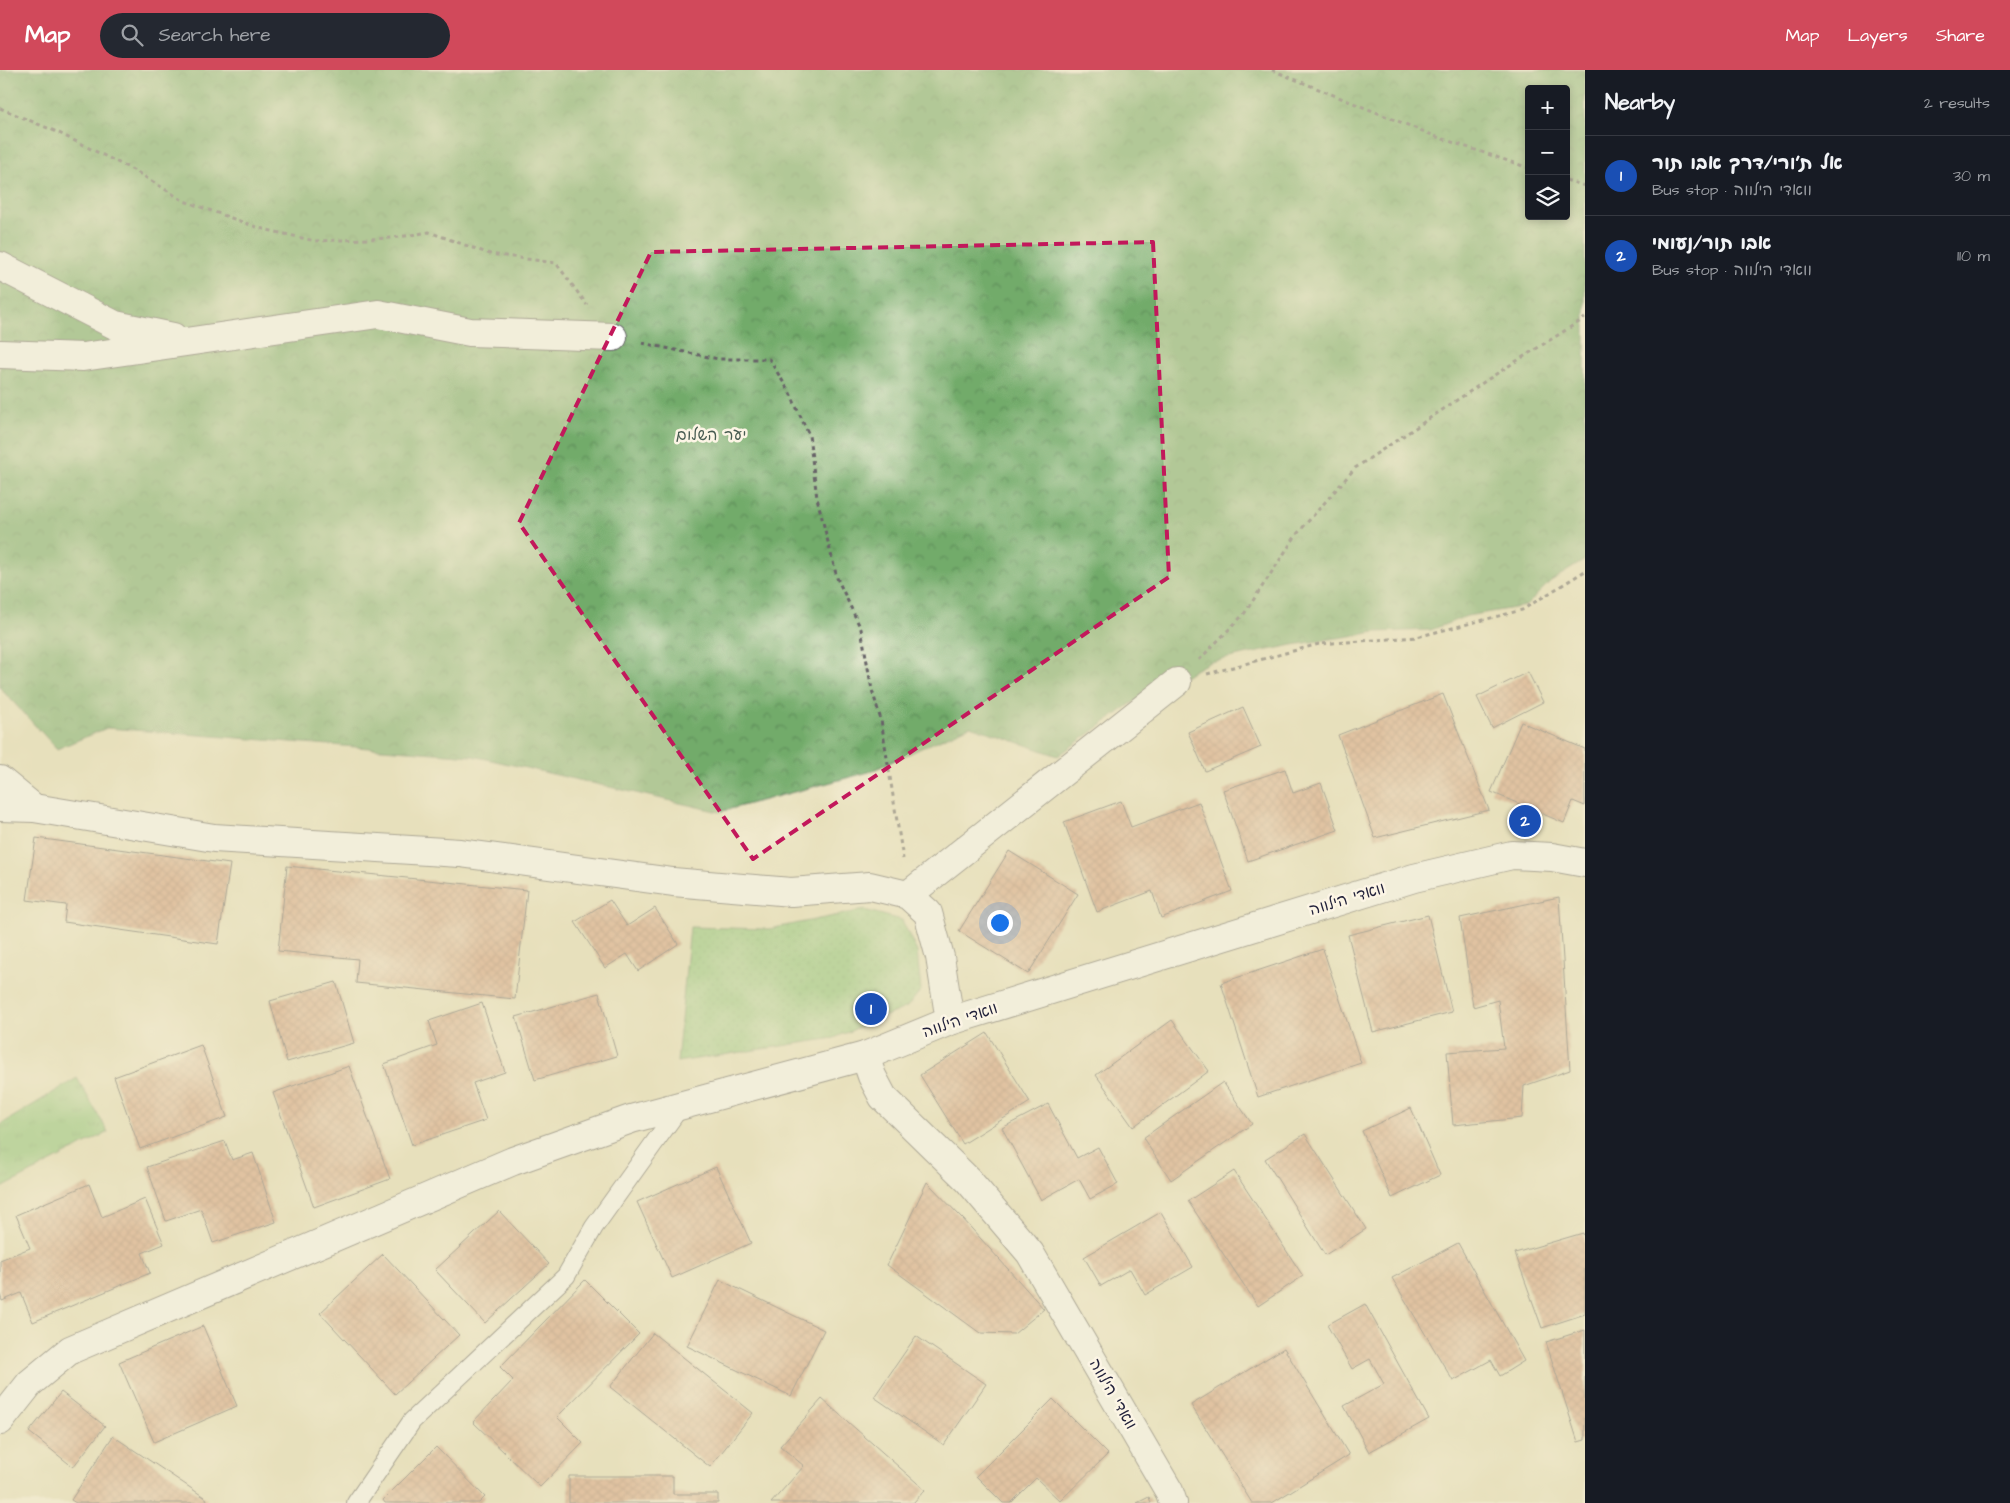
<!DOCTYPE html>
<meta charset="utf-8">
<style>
body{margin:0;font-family:"Architects Daughter","Playpen Sans Hebrew",sans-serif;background:#242831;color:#f1f3f6}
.controls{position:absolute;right:15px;top:15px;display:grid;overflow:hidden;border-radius:5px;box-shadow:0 2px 8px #0003}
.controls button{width:45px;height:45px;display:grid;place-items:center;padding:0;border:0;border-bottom:1px solid #363941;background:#171b24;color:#f1f3f6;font:25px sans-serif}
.you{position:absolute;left:999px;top:852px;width:18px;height:18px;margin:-12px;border:4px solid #fff;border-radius:50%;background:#1a73e8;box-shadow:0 0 0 8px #1a73e833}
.badge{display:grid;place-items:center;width:32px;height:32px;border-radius:50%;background:#d1495b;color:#fff;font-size:16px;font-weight:700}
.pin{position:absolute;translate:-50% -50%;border:2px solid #fff;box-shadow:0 1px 5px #0006}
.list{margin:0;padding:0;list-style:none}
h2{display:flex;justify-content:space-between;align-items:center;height:65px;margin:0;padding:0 20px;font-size:21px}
h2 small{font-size:16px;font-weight:400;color:#9ea1a6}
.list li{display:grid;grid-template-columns:32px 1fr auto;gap:15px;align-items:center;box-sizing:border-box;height:80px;padding:0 20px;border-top:1px solid #363941}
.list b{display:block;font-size:19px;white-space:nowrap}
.list p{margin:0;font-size:16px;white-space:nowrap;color:#9ea1a6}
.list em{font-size:16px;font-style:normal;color:#9ea1a6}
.icon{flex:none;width:28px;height:28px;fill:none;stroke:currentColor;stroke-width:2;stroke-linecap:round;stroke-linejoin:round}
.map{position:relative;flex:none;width:1585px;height:1433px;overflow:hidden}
header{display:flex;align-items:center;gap:30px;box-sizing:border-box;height:70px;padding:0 25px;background:#d1495b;color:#fff}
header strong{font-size:24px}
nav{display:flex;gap:28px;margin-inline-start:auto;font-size:18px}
.search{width:350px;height:45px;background:#242831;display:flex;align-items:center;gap:12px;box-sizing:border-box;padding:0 18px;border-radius:28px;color:#9ea1a6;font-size:19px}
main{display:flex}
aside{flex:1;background:#171b24}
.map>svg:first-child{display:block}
</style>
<header>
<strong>Map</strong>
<div class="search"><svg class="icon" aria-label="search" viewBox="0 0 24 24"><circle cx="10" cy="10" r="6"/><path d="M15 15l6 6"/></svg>Search here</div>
<nav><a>Map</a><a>Layers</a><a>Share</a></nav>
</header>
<main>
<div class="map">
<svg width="1585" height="1433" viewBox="0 0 1585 1433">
<defs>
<pattern id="grass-tufts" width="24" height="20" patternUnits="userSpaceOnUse" patternTransform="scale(1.25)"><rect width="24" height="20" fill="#8dc67a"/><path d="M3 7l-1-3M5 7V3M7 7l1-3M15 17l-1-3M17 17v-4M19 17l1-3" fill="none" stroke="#79aa6a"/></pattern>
<pattern id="forest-crowns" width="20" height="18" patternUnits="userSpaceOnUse" patternTransform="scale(1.25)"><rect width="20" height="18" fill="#72ab6a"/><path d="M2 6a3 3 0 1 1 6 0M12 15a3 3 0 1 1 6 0" fill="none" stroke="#5d8b58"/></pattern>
<pattern id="park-dots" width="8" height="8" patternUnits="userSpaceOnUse" patternTransform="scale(1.25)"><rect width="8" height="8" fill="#8dc67a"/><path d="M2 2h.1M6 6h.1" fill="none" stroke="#79aa6a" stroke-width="1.8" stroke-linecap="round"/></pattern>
<pattern id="building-cross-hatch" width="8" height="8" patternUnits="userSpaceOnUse" patternTransform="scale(1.25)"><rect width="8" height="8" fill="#d89f81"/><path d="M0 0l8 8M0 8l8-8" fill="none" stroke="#af816b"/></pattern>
</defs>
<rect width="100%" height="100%" fill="#fcf5e5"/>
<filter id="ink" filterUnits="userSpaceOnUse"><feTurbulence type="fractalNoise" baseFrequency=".02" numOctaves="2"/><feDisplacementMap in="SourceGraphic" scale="10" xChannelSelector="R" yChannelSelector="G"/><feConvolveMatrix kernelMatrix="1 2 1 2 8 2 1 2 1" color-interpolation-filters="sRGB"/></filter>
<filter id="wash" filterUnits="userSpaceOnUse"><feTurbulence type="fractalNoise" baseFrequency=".0096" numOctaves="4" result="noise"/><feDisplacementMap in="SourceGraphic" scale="20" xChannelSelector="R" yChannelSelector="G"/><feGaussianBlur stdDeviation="1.12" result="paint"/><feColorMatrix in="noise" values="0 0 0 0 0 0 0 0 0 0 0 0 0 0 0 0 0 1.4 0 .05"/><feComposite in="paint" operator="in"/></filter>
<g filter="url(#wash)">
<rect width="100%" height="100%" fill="#e7e0bc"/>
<path fill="url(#grass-tufts)" stroke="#58745a" d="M77,1008L108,1062L0,1119V1055Z"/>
<path fill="url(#forest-crowns)" stroke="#4a6652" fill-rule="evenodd" d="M0,0H1585V490L1551,511L1526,536L1467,546L1431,560L1376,562L1293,575L1210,592L1131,634L1058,686L970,656L869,702L719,742L473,686L107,658L57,679L0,618ZM1529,19H1566V146H1529Z"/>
<path fill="url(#park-dots)" stroke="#58745a" d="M864,840L902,850L917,882L921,920L907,937L834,968L677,992L690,857L769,859Z"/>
<g id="blocks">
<path fill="url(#building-cross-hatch)" d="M1528,602L1543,632L1492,658L1477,627Z
M1443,624L1489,740L1375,768L1338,665Z
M1243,637L1261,677L1205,701L1188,662Z
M1521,652L1585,679V736L1573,731L1564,753L1491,722Z
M1285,699L1293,723L1321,713L1338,760L1248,791L1223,720Z
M1121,731L1131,757L1199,732L1232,821L1161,848L1152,821L1097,842L1064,752Z
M36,768L230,794L218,874L64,852L66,835L27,830Z
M1009,781L1078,824L1028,904L959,861Z
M287,796L527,820L515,929L356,913L358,889L278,881Z
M1559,827L1570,1000L1524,1016L1522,1048L1453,1055L1447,982L1504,978L1498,930L1473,937L1460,848Z
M610,830L627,856L655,838L678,874L638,901L627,884L605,898L575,852Z
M1428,845L1452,942L1373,962L1348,865Z
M1323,879L1361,993L1258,1027L1221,913Z
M336,912L354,973L287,992L270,931Z
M599,923L617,986L535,1010L516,947Z
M482,933L505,1002L473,1013L486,1050L412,1075L384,994L437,975L429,951Z
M1172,950L1209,1001L1133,1057L1096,1005Z
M987,963L1030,1032L963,1074L920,1005Z
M201,975L227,1047L140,1079L114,1007Z
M349,996L390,1109L314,1137L273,1023Z
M1223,1012L1252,1054L1171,1110L1143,1068Z
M1048,1034L1077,1088L1098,1077L1118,1114L1090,1129L1079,1109L1041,1130L1002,1058Z
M1411,1038L1440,1105L1392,1128L1362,1061Z
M1305,1064L1366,1159L1325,1185L1265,1089Z
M225,1071L232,1090L253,1083L276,1152L213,1173L201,1139L166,1151L147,1097Z
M716,1097L751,1173L672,1208L637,1132Z
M1234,1101L1303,1206L1258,1236L1188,1131Z
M927,1112L963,1149L1044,1239L1014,1264L980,1263L887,1195Z
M89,1114L102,1147L145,1129L164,1174L142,1183L150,1203L33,1252L21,1223L2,1231L0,1224V1190L30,1178L16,1145Z
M499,1141L549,1194L485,1253L435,1200Z
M1161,1142L1193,1197L1145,1225L1130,1199L1101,1216L1084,1187Z
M1583,1163L1585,1169V1244L1542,1258L1515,1183Z
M1458,1173L1524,1291L1500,1306L1491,1290L1453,1311L1392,1208Z
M383,1184L459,1265L395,1324L320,1243Z
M585,1210L639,1264L557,1347L583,1373L540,1417L473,1352L513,1310L500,1297Z
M720,1210L824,1260L791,1326L687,1276Z
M1365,1234L1429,1349L1369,1382L1344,1336L1384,1314L1370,1289L1352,1299L1327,1255Z
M203,1256L237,1336L154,1372L119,1292Z
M1585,1260V1370L1578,1372L1546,1272Z
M653,1263L753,1343L710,1397L610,1317Z
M916,1266L986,1314L944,1375L874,1327Z
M1284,1278L1349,1385L1272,1433H1252L1191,1335Z
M61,1322L105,1356L73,1397L29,1362Z
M822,1329L925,1420L913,1433H771L804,1396L780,1376Z
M1053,1329L1108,1384L1060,1431L1036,1408L1011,1433H1003L976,1406Z
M113,1366L207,1429L205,1433H76L71,1430Z
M436,1377L485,1427L479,1433H385L383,1430Z
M569,1406H673V1424H718V1433H569Z
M1149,1427L1151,1433H1137Z"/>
</g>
</g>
<g filter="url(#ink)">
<use href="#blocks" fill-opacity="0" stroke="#676468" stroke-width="1"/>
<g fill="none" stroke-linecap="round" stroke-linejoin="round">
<g stroke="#676468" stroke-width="20">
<path id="service" d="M356,1433L412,1351L566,1206L594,1157L680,1037"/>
</g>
<g stroke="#676468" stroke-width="30">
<path id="minor" d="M0,196L115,255L173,267
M0,284L83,287L378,244L470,262L613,267
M0,710L34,738
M0,737L34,738L214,768L460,783L673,812L791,822L870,816L908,825L928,843L940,887L950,951
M908,825L1177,612
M0,1351L30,1313L70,1280L513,1091L631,1049L865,986"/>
</g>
<g stroke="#676468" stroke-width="30">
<path id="tertiary" d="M1173,1433L1169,1421L1030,1183L968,1110L883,1027L872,1006L865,986L950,951L1414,808L1512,785L1552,787L1585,793"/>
</g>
<path stroke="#676468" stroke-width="3" stroke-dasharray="4 4" stroke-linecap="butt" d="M1272,0L1437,67L1529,98
M0,38L57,62L137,102L184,131L259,158L315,171L393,168L429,162L490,184L556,193L587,235
M1566,110L1585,116
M642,273L718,289H769L790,323L809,365L817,428L837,508L861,559L872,620L881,650L903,789
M1199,590L1244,544L1297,464L1355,398L1496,304L1585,248
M1207,604L1319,574L1417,567L1522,540L1585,501"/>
<use href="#service" stroke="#fff" stroke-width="18"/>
<use href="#minor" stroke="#fff" stroke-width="28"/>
<use href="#tertiary" stroke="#fff" stroke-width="28"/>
</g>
</g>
<path d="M0 0H1585V1433H0ZM1153,172L1169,507L753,789L519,453L651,182Z" fill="#e7e0bc" fill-opacity=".55" fill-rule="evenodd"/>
<path fill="none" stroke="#c2185b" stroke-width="4" stroke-dasharray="10 6" stroke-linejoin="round" d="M1153,172L1169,507L753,789L519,453L651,182Z"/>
<g text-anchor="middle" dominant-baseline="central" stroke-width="5" stroke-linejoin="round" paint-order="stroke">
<g font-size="16" fill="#475b51" stroke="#fcf5e5">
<text x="711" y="365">יער השלום</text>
</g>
<g font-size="16" fill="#22223b" stroke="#fcf5e5">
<text transform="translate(1347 829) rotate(-17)">וואדי הילווה</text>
<text transform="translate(960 950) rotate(-19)">וואדי הילווה</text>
<text transform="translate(1113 1324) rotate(60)">וואדי הילווה</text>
</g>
</g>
</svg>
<div class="controls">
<button>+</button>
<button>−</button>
<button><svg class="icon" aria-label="layers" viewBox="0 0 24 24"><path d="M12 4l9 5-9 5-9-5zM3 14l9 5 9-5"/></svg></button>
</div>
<div class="you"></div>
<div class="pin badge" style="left:871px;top:939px;background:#1a4fb4">1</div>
<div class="pin badge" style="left:1525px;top:751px;background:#1a4fb4">2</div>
</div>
<aside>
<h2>Nearby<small>2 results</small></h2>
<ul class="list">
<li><span class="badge" style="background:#1a4fb4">1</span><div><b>אל ת׳ורי/דרך אבו תור</b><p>Bus stop · וואדי הילווה</p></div><em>30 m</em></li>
<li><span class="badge" style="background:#1a4fb4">2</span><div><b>אבו תור/נעומי</b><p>Bus stop · וואדי הילווה</p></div><em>110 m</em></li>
</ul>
</aside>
</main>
